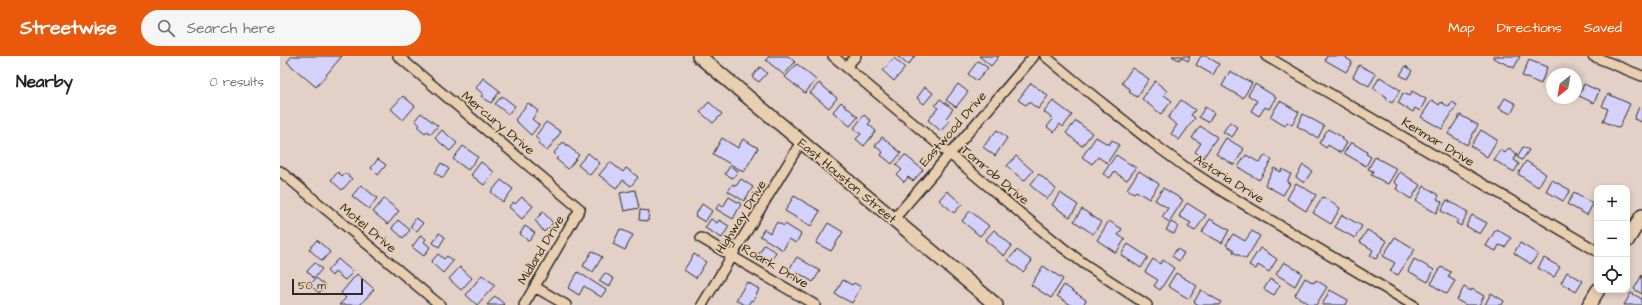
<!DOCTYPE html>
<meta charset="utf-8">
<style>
body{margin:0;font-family:"Architects Daughter",sans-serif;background:#f6f6f6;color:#222}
.controls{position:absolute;right:12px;bottom:12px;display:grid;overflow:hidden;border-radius:8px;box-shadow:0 2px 6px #0003}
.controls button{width:36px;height:36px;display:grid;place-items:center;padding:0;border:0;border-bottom:1px solid #e0e0e0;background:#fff;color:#222;font:20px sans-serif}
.compass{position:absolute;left:1266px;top:12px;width:36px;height:36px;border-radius:50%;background:#fff;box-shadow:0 2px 6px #0003;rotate:211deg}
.scale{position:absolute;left:12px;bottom:10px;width:71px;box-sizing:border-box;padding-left:4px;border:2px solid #2b2b2b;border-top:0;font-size:11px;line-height:14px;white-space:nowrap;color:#2b2b2b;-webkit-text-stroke:3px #e9cfb0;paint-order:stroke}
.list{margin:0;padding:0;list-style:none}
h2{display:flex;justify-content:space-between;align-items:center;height:52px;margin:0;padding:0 16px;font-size:17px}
h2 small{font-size:13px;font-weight:400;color:#767676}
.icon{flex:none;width:22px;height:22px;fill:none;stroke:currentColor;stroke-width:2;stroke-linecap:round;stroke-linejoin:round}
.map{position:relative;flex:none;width:1362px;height:249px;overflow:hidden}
header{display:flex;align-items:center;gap:24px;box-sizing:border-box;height:56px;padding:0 20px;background:#ea580c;color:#fff}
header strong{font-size:19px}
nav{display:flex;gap:22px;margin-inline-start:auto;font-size:14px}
.search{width:280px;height:36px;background:#f6f6f6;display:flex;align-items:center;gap:10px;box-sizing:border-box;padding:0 14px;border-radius:22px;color:#767676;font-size:15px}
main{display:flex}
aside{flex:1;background:#fff}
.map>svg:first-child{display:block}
</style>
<header>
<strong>Streetwise</strong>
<div class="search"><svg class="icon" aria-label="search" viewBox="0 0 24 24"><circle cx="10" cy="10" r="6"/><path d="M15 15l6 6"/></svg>Search here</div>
<nav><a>Map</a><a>Directions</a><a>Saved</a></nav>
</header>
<main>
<aside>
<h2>Nearby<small>0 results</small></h2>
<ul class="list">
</ul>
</aside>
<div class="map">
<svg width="1362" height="249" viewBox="0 0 1362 249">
<rect width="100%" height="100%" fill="#e3d0c6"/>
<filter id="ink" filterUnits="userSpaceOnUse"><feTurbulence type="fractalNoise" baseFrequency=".025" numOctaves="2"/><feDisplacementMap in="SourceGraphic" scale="8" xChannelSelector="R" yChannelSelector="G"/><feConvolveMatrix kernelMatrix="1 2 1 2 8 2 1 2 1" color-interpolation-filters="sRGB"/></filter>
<g filter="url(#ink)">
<path fill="#d4d2fb" stroke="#2b2b2b" d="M12,0H62L36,31L7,6Z
M489,0H508L515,6L504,19L486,4Z
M617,0H635L628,9Z
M699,0H719L711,10Z
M892,0H910L908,5L901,1L899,4Z
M921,0H926L939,8L933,19L916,9Z
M1047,0H1067L1066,2L1072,6L1066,16L1045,4Z
M1213,0H1240L1234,12L1213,2Z
M614,2L625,12L614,25L603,15Z
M1249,4L1267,11L1261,28L1242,20Z
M698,5L708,12L697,25L688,18Z
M517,8L536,24L525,37L505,21Z
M1079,9L1096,18L1089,30L1073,21Z
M1126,10L1132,15L1127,23L1120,19Z
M480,11L487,17L479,26L472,21Z
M852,12L869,23L857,41L849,36L851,34L842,27Z
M950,15L972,27L963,42L942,30Z
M1100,21L1120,34L1112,47L1106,43L1107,41L1093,32Z
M203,22L220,35L211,47L201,40L203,38L196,32Z
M875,25L887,35L884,39L892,45L881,58L862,43Z
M539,27L557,42L549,52L530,37Z
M751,27L768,40L758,53L749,46L746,49L738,44Z
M678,28L688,36L676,51L666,44Z
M975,28L996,41L989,53L985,51L979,60L971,55L977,45L968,39Z
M1304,28L1319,35L1314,47L1299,40Z
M645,31L653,37L644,48L637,42Z
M1132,35L1146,43L1140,55L1135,52L1133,56L1118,47L1123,37L1130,40Z
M1328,38L1350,48L1339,72L1323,65L1328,53L1322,50Z
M123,40L135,50L123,64L111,53Z
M222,40L235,50L228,58L215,48Z
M1225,42L1236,48L1231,58L1219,52Z
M660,43L673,53L666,62L669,65L661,75L648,64L658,52L655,50Z
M901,44L915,54L911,59L915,62L899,84L891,78L897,69L888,62Z
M1152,44L1159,49L1161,46L1169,51L1172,46L1177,49L1162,73L1141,61Z
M773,45L792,59L783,71L780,68L774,76L767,71L773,63L764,56Z
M1000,45L1019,56L1012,69L1007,66L1005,70L990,61Z
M429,46L442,58L433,67L420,56Z
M561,46L578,61L570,70L553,56Z
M248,47L258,55L252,63L259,69L251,79L235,64Z
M925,51L934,57L928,66L919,61Z
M1359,51L1362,53V66L1354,63Z
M141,57L158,70L151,78L147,75L145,77L138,71L140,69L135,64Z
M1023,58L1044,70L1038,82L1017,70Z
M584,59L591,65L588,68L596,75L584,90L576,83L581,78L574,72Z
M1180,59L1198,69L1187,89L1168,78Z
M796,65L812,77L802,90L786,77Z
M266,66L281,76L267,95L258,88L260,85L255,81Z
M950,66L958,72L952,81L943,76Z
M920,70L937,81L923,102L915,96L921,87L912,82Z
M1048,73L1062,81L1061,83L1067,87L1061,97L1048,89L1046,92L1039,87Z
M162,74L177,87L170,95L155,82Z
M717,74L727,82L715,100L703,91Z
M1201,74L1217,84L1207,101L1191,90Z
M602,81L621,97L612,108L601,99L603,96L595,90Z
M816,81L829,89L832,84L839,89L827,107L818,101L812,108L802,101Z
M442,82L458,92L463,83L478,92L464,116L433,98Z
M946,82L964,93L954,109L936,98Z
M283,86L299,99L288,113L276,103L278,101L274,97Z
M1071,86L1087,96L1086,98L1091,101L1086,110L1064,97Z
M183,90L198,101L188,114L173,103Z
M1243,91L1249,94L1242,104L1237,101Z
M1229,92L1237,98L1234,104L1239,108L1234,116L1214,104L1220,94L1225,97Z
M308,97L320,107L310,119L298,109Z
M625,99L643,114L633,125L628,121L624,126L617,119L622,114L616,109Z
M836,99L856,112L847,124L834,116L830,122L823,118Z
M966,99L980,107L985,99L992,104L979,124L958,111Z
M736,100L753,115L744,125L727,110Z
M1095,101L1117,113L1108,128L1091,119L1093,115L1088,113Z
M98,103L106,109L98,119L91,112Z
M1246,105L1266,118L1258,131L1238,118Z
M201,106L214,116L204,129L191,119Z
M330,106L343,116L346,112L358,121L351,130L343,124L336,132L319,119Z
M161,107L169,113L163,122L155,117Z
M1023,109L1032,115L1024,127L1016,121Z
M450,110L458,115L453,122L445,118Z
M994,112L1001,116L1002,113L1011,118L1007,126L1010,128L1003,139L985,129Z
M859,115L879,128L869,143L856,135L854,137L847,133Z
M58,116L62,120L65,117L72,123L62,134L51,124Z
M1120,116L1140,129L1131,143L1116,133L1118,129L1114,126Z
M759,118L776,133L767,143L750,129Z
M461,123L473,131L464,145L448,135L453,128L456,130Z
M221,124L233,133L223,146L211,136Z
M1272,124L1290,134L1283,145L1266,135Z
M1016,127L1036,139L1026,155L1007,143Z
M81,129L97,142L89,153L72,140Z
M1144,130L1159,139L1157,143L1162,146L1156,157L1136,145Z
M883,132L903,144L889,166L882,161L888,152L875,144Z
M355,134L359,152L344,155L340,137Z
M667,135L682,148L674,157L659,144Z
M780,137L798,149L790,161L772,149Z
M1294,137L1313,148L1307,159L1287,148Z
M514,140L540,155L531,170L505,155Z
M242,141L253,150L242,163L229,151L233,146L235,148Z
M449,141L461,148L453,163L436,153L439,148L443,151Z
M1043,141L1060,152L1051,168L1033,157Z
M104,143L119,155L108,168L93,156Z
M1167,144L1188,156L1181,170L1176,167L1178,164L1161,155Z
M907,147L926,159L915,175L908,171L911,167L899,160Z
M422,148L432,155L425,166L415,160Z
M802,153L821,166L813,178L794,165Z
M360,154L369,155L368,165L359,164Z
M690,155L709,170L700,180L682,165Z
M263,156L273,167L264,176L255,164Z
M1062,159L1082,170L1075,182L1055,171Z
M1192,159L1207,167L1200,178L1186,170Z
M136,162L143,167L137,175L130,171Z
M431,163L437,167L439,164L449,170L442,182L425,172Z
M930,163L949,174L942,187L922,176Z
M118,164L130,174L123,182L112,172Z
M829,165L842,173L838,179L845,183L836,197L817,184Z
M497,166L504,170L505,168L521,178L516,187L509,183L503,194L480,180L484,173L490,177Z
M891,166L898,170L894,178L886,174Z
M548,167L563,176L551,195L536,187Z
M245,170L255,177L249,185L240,178Z
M340,173L353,179L345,194L333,188Z
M1216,173L1231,182L1225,191L1219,189L1216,195L1206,190Z
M714,174L732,190L724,200L705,184Z
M1087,174L1107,185L1096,203L1090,200L1093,194L1080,186Z
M972,175L980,180L966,203L953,196L954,194L946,189L953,178L965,185Z
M159,177L165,181L159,191L153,187Z
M141,179L146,183L144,186L150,191L144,200L132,191Z
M1115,181L1135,193L1118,219L1110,215L1115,207L1103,200Z
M37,184L50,196L42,205L29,193Z
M1240,187L1258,198L1251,208L1234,197Z
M848,188L868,201L861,212L841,199Z
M484,189L496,196L489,208L477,201Z
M980,192L997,203L989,216L978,209L976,213L969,209Z
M897,193L904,197L899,205L892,200Z
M737,194L752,205L743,216L728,204Z
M312,195L322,201L313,216L303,210Z
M158,198L164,203L167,200L173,205L163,217L151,206Z
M414,198L426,206L416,222L404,214Z
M517,201L540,215L533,226L517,216L514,222L506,218Z
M1264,202L1280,211L1274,221L1258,212Z
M58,203L73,216L65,224L55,216L52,220L47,215Z
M873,203L880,208L883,204L894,212L880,234L874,230L878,224L865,216Z
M1134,203L1154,214L1148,226L1128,215Z
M1004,206L1022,217L1015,230L996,218Z
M35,207L42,213L34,222L27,215Z
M763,210L783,223L771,242L751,229Z
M180,211L192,222L181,234L169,223Z
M1161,211L1171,216L1168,221L1175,225L1167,238L1151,228Z
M298,216L326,234L321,241L304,230L299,239L288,232Z
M1287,216L1303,225L1296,236L1281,227Z
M325,217L334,223L329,231L319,225Z
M896,217L917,230L909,243L888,230Z
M77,218L94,233L80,249H59L66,242L61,237Z
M202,219L215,229L197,249L186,239Z
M1362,219V238L1354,233Z
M36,222L45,229L39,237L30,229Z
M1025,222L1034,227L1036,224L1047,231L1036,249H1030L1015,239Z
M990,223L1000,229L994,239L984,233Z
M563,224L572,229L574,227L581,231L572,247L555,238Z
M467,226L479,233L473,245L471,244L468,249H465L456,244Z
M784,229L806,244L803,249H791L777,240Z
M1184,231L1191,235L1192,233L1204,240L1199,249H1186L1177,244Z
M921,234L941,246L939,249H919L914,246Z
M1050,234L1068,244L1066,249H1042Z
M1211,237L1224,245L1222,249H1205Z
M1351,237L1362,243V249H1344Z
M215,240L225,249H207Z"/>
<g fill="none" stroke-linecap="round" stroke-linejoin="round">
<g stroke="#2b2b2b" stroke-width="12">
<path id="street" d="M118,0L300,153L244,249
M553,0L734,152L782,191L803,207L867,249
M765,0L801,30L871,86L908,113L945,137L1133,249
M986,0L1317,195
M1313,0L1362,20
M566,11L576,0
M0,115L160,249
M613,164L754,0
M421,182L535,249
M255,231L286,249
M422,249L521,86"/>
</g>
<g stroke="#2b2b2b" stroke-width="16">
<path id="secondary" d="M419,0L716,249
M1347,185L1362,160
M1309,249L1318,234"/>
</g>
<use href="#street" stroke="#e9cfb0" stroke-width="9"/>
<use href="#secondary" stroke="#e9cfb0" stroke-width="13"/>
</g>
</g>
<g text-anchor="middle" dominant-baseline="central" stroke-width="3.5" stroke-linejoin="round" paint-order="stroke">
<g font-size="13" fill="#2b2b2b" stroke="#e9cfb0">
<text transform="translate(218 67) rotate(40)">Mercury Drive</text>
<text transform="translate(673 73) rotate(-49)">Eastwood Drive</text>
<text transform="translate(1158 86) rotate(31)">Kenmar Drive</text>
<text transform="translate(715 119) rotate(40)">Tomrob Drive</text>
<text transform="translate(949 123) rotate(32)">Astoria Drive</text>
<text transform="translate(567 125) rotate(40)">East Houston Street</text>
<text transform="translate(461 161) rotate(-58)">Highway Drive</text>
<text transform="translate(88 172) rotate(40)">Motel Drive</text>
<text transform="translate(261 194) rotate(-59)">Midland Drive</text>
<text transform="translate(495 210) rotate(30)">Roark Drive</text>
</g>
</g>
</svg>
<div class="controls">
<button>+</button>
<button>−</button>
<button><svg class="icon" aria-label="locate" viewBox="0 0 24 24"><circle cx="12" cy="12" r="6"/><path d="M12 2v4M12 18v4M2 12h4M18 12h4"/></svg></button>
</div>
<svg class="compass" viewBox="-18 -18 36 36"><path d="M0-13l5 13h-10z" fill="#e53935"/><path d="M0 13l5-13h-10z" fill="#767676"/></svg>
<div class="scale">50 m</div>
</div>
</main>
